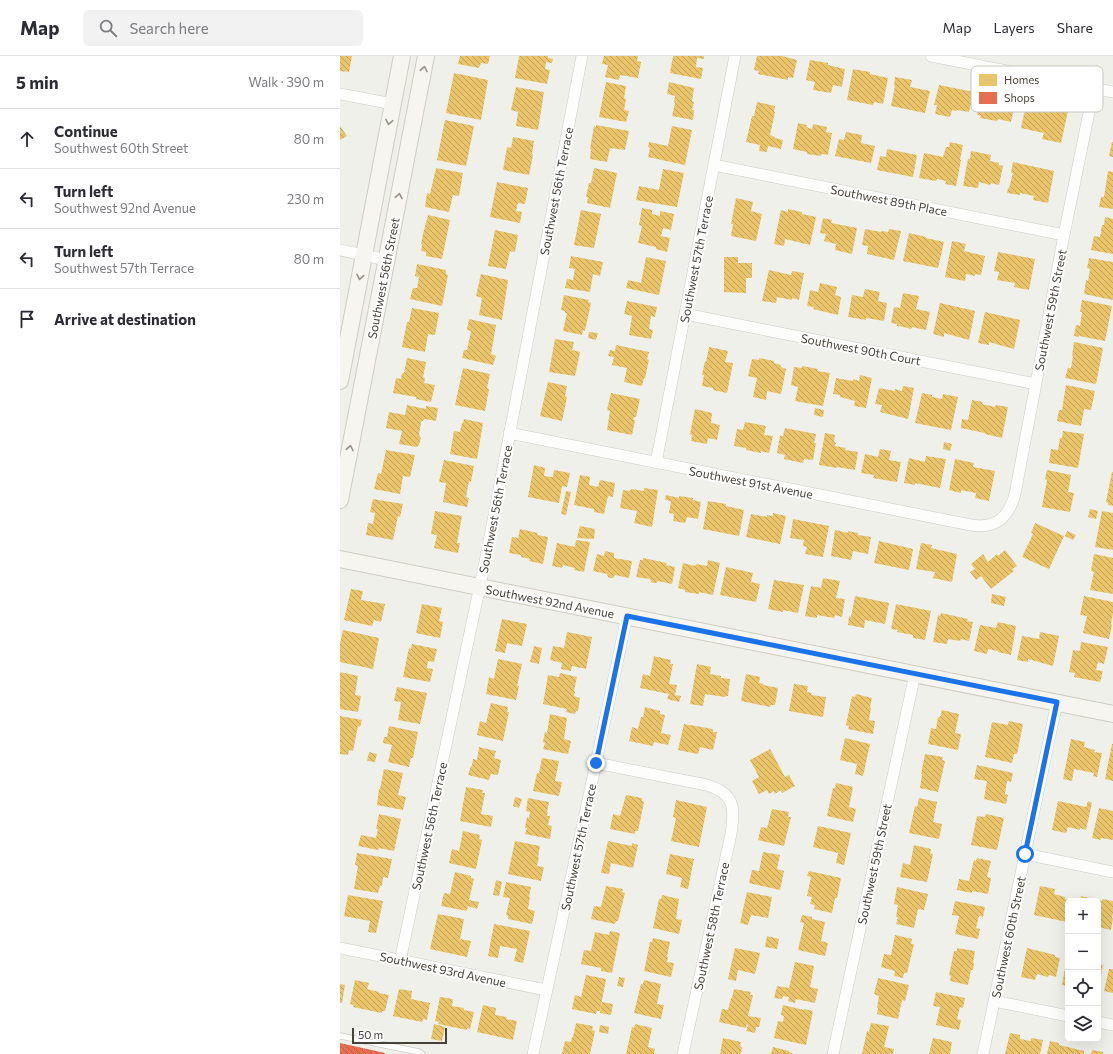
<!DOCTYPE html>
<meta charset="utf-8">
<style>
body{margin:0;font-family:Commissioner,sans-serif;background:#f2f2f3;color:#2b2b33}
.controls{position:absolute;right:12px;bottom:12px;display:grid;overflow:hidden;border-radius:6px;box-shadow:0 4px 16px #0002}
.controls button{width:36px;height:36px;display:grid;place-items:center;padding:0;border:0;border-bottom:1px solid #e1e1e2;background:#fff;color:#2b2b33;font:20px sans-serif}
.scale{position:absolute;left:12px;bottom:10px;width:95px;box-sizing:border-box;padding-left:4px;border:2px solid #464237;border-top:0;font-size:11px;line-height:14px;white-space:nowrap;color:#464237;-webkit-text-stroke:3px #fff;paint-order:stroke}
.stop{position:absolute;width:12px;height:12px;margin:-9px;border:3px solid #1a73e8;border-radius:50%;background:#fff}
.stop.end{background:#1a73e8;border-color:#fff;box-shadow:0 1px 4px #0008}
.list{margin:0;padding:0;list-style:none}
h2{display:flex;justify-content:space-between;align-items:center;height:52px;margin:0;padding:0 16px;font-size:17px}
h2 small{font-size:13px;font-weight:400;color:#7c7c81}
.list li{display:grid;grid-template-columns:26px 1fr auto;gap:12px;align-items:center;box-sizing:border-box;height:60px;padding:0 16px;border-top:1px solid #e1e1e2}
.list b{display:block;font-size:15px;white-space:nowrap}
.list p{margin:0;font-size:13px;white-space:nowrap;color:#7c7c81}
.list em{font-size:13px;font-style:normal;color:#7c7c81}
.icon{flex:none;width:22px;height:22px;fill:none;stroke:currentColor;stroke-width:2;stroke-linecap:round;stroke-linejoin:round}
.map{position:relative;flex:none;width:773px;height:998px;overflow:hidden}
header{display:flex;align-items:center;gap:24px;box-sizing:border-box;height:56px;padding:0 20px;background:#fff;border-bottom:1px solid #e1e1e2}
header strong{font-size:19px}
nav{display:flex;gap:22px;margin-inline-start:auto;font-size:14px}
.search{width:280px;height:36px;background:#f2f2f3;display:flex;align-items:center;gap:10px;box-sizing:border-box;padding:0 14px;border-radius:6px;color:#7c7c81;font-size:15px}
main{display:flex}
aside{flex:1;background:#fff}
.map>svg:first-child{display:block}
</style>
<header>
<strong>Map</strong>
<div class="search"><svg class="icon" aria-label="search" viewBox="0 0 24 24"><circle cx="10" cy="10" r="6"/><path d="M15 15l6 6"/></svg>Search here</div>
<nav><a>Map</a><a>Layers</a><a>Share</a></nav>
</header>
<main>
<aside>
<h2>5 min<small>Walk · 390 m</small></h2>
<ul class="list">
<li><svg class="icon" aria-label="ahead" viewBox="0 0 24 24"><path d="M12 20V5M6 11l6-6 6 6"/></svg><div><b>Continue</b><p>Southwest 60th Street</p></div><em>80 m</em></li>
<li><svg class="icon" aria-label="left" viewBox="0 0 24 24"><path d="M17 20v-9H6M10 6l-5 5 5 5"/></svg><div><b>Turn left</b><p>Southwest 92nd Avenue</p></div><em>230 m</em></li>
<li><svg class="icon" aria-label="left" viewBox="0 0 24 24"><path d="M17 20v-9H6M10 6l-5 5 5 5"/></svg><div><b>Turn left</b><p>Southwest 57th Terrace</p></div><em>80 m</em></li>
<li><svg class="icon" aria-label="arrive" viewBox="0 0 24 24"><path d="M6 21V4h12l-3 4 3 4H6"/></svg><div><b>Arrive at destination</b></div></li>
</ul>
</aside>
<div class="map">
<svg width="773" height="998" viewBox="0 0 773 998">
<defs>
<pattern id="homes-back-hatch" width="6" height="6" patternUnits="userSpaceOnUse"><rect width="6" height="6" fill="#e9c46a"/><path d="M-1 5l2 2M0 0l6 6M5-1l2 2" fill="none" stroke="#bfa158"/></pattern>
<pattern id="shops-back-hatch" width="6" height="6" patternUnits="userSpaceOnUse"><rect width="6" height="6" fill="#e76f51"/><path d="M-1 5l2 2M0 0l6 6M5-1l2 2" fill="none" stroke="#bd5d44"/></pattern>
</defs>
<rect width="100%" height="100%" fill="#f0f0eb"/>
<path fill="url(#homes-back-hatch)" d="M0,0H12L9,16L0,15Z
M120,0H150L148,8L141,7L139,12L118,8Z
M179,0H208V2L213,3L212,7L206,6L205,13L210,14L207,28L175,22Z
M264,0H298L297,5L301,6L298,22L280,19L279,24L265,21L268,9L262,8Z
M333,0H364V3L357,2L356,11L363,12L361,23L330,17Z
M417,0H442L457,4L453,22L448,21V24L418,18L419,15L414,14Z
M470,4L488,7V9L505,13L502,31L493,29L491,37L473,34L475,26L466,24Z
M513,13L530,16V18L548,22L543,48L534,46L533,49L507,44Z
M114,17L148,24L141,64L106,57Z
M555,21L572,24L570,31L590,35L585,57L551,50L555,30H554Z
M266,26L286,30L284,42L286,43L284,54L289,55L286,66L259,61Z
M329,26L354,32L352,45L354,46L352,54H354L353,64L332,60L335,47L334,46L335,40L327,38Z
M599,29L634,36L629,56L617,54L616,55L612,54L610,61L595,58L597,49H594Z
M176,31L204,36L198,74L176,70L178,56L171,54Z
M641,39L662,43V45L675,48L671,66L658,63L657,65L640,62L641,60L637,59Z
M417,46L435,50L434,56H435L430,79L435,81V82L443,84L441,93L428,90L427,96L419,95L420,89L406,86L412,60H414Z
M686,46L700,49L699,53L714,56L715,53L728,55L721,87L702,83L704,77L681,72L685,53H684Z
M105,64L134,70L126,110L97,104Z
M458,67L467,69L466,71L472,73L473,68L487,71L486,76L492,77L488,99L481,98V100L467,98V96L453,93Z
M256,69L289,75L285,94L270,92L267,106L250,103L251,93H250L254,70L256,71Z
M0,70L7,80L0,84Z
M332,70L352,74L345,109L308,101L310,92L308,91L309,86L328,90Z
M506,76L522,79L521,87L535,90L531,107L495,100L499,83L504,84Z
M173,81L194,85L192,98L193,99L189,119L163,114L167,91L171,92Z
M610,86L623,89L620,104H621L616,130L605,128L606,125L597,123L596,125L579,122L584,97L603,101L606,91H609Z
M772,86H773V101L769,100Z
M547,93L577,99L573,121L537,114L540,100L546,101Z
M631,95L651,99L650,105L659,107V109L663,110L659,129L651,127L650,129L639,126L638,132L623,130L628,103H630Z
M673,106L714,115L708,147L693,144L694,140L680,137V139L667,137L668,132H669L673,117H671Z
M96,112L123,117L119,140L113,139L109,156L85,151L87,137L90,138Z
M254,112L277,117L270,152L247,147L248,141H246L249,127H251Z
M323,113L344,117L337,151L296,144L299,130L319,134Z
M768,115L773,116V153L759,151L761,141H764Z
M157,126L188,132L185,148L178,147L176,155L182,156L180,167L150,161Z
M396,142L413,146L411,155L422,158L416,185L391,180L393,168H391Z
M302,152L312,154V158L320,160V155L334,158L331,174L323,172L321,180L330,182L327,196L316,193V191L298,187L302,170L299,169Z
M448,153L462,156V158L476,161L470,189L445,183L444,190L434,188L441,154L448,156Z
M241,154L261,158L254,192L234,189Z
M88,159L110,164L102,203L86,200V196L81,195L82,189L81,188L83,178Z
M765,161L773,163V198L751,194L754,180L760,181L762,169H764Z
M483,162L492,164L491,167L517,172L512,198L495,194L496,188L484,185L486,178L480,177Z
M525,173L541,176L542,175L548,176L549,173L561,175L554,204L527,198L528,190L522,189Z
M155,174L178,179L175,196L170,195L166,213L148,210Z
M569,177L586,181V182L604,186L598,212L563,205Z
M612,185L626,188L624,195L645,200L641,219L635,218V220L626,218L625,225L605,221Z
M658,196L695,203L689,234L674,231L675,227L657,224L659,216L654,215Z
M231,200L263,206L260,220L253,218L250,236L225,232L227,223L233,224L235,213L229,212Z
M306,201L326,205L319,239L286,232L288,224L301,227Z
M384,201H398V207H412V222H406V237L384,236Z
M749,202L773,206V244L744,238L746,224L748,225L750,213L747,212Z
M77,208L106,214V218L108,219L102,250L70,243L73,232H77L79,221L75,220Z
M429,214L451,219L452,215L464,217L459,244L452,242V244L437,241L436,247L422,245Z
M141,218L168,224L162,264L139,259L142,242L136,240Z
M480,227L497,231L495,239L501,241L498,259L473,253L474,251L467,250L470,234L478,236Z
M525,233L540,236L538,245L547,247L544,265L526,262V264L508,261L512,239L523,241Z
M563,237L579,240L576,253L590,256L586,274L572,271L571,273L564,271L557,270V268L551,267L554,251L560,252Z
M224,239L249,244L248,246L251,247L245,275L243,274L242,279L223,275L227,257H225V255L221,254Z
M742,244L772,250L765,285L739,280V281L734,280L736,269L740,270L742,256H740Z
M287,245L317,251L315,261L311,260L309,273L313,274L311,283L289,279L292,260L284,258Z
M600,247L635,255L629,284L604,277V281L593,278Z
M72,252L99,257L95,279L88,278L85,296L62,291L67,266H69Z
M645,256L680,264L674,293L649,286V289L638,287Z
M129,263L156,269L151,298L156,300L153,309L122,302L124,294H127L131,275L127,274Z
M249,276L258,277L256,284L248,282Z
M215,283L234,286L232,294L240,296L235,320L209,316Z
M734,286L763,292L756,328L725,322L728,312H731L733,300H732Z
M276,289L309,296L307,303L309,304L305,322H304L302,330L284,326L287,312L272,309L274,301L268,300L270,294L275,295Z
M369,291L388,295L385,306L393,307L387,337L373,334V332L362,330L364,319H362L365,305L366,306Z
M67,302L86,306L83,321L85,322L84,327L95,329L91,346L76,343V341L53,337L56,322L61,323L62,317H64Z
M419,302L434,305V307L441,309V311L446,313L441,338L427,335L426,344L413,341L417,322L408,320L412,303L419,304Z
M462,310L478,313L477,315L490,317L483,350L455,345L458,331L451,329L454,311L462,312Z
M123,312L150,318L147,332L149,333L145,355L115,349Z
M520,319L532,322L526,352L514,350L515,345L500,341V339L493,338L496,322L513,325V323L519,325Z
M208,326L227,330L225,340L227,341L222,365L200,360Z
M726,329L755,335L751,354L744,353L741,370L717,365L719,354H722Z
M563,330L574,332L568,363L540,356L542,349L535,348L539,332L555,335V333L562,335Z
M271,337L300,343L296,361H294L293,364H295L292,379L267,374L270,355L267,354Z
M582,337L592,339V341L602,343L603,338L618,341L611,374L575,367Z
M632,344L643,346L642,348L655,351L656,349L668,351L662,382L645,378V377L621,372L622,363L628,364Z
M67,349L86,353V350L98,352L96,365L85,363L81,366L79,379L81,382L79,389L77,391L59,388L62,375L46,372L49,356L65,359Z
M475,352L484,354L483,361L474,359Z
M355,353L372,357L371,367L380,369L377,384L368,382L367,388L351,385L352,379L350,378Z
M124,363L143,367L137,403L110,398L114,375L120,376L122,367H123Z
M405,366L426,370L424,379L433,380L429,397L421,395V397L406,394V392L394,390L397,373L403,374Z
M445,372L476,378L474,387H476L473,404L464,403L463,407L444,403L445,399L437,397L440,380H443Z
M723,375L744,378L738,412L709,407L711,393L718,394L720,382H722Z
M485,377L495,379L494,386L496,387L495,390L506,392L505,394L518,396L515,414L497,411V412L479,409Z
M604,386L612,388L610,395L603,393Z
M540,393L551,395L549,404L561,406L557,426L533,422L534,419L521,417L525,398L538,401Z
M46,394L75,399L70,421L63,420L60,438L34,433L38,417L41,418Z
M586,400L606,403L600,432L575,427V429L564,427L569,402L585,406Z
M615,403L634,407L633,411L655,415L649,445L635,442L636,437L621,434V437L609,434Z
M104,404L134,410L131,426L129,425L126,441L129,442L127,451L103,446L106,427L99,426Z
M194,409L205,412L204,420L213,421L214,414L230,417L227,431L222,430L219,447L188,441Z
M707,414L731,419L728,436L734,437L730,456L702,451L707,424L705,423Z
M772,416H773V450L768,449V447L766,446Z
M240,419L250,421L249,429L258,431L260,424L275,427L273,441L268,440L264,458L254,456V453L234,449Z
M304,432L318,434L312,471L294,467L297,455L280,452L283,434L290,435L291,433L304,435Z
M226,435L231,436L226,459L221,458Z
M326,439L339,442V440L353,442V444L361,446L358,463L347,461L345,467L333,465L334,458L329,457L331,445L325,444Z
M33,443L63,448L60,461L58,460L53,484L26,479L28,467L33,468L35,457L30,456Z
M368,445L386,448V450L404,454L399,480L363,473Z
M750,453L758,455L756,463L748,461Z
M95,455L122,460L117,487H120L118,497L94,492L97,479L91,478Z
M762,455L773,457V494L755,491Z
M433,457L446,460L440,488L406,481L411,458L427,461V459L433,460Z
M453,463L489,470L483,501L465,498L467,491L463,490L464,484L450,482Z
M695,467L724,480L709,513L682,501L693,478L691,477Z
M240,470L255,473L254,483L237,482Z
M180,473L198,477L197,479L208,481L203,508L189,505L190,503L181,501V499L169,497L172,481L178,482Z
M495,474L508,477V475L518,477V479L531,481L528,498L513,495L511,504L491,500Z
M727,475L736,479L733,484L725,480Z
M236,484L250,486L244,516L234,514L235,512L223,509L222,512L212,510L217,487L235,491Z
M539,485L573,493L569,514L534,507Z
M581,487L592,489L591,492L617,498L612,526L593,522L595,516L576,513Z
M665,494L677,510L672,513L674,515L651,533L641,520L636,524L630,516L635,513L631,508L643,498L648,506L657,498L658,500Z
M265,495L274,497V502L292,505L289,522L275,519L273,522H270L268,521L267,518L253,515L257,498L264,500Z
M754,498L773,502V538L750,534L754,516L751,515Z
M303,502L327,507L326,509L335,511L332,528L318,525L316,527H313L311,526L310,523L296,521L300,504H303Z
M368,504L380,507L373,539L359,536V538L345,536V534L338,532L343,507L355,510L356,508L367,510Z
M386,511L413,517L411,526L420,528L416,546L380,539Z
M483,522L500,525L496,542L505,543L502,561L495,559L494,562L477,559V562L465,560L471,530L481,532Z
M434,524L464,529L458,557L443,554V556L428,553Z
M11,533L23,535L21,544L45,548L41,566L34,564L32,570L4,564Z
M652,538L666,541L664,550L651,547Z
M515,540L549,547L545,568L525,564L524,572L508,569L509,560L511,561Z
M744,540L773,546V557L771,568L772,569L769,583L743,577L747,560L740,559Z
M82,548L102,552L99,565L103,566L100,582L76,577Z
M556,548L591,555L585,584L573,582V579L557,576L558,574L551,573Z
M601,557L628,563L627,565L633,566L629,585L621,583L620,585L608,583L607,588L593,586L598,559L600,560Z
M162,563L187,568L182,590L167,587L165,597L155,595Z
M658,566L676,570L671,599L658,596V595L648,593L647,598L634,595L640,569L656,572Z
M3,574L39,582L33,613L0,606V587Z
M227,576L252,581L246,613L232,610L231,615L221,613L222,607L210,604L213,590L224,592Z
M700,576L719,580L713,610L688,603V606L677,604L682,580L699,583Z
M741,586L768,591L764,608L758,606L756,614L763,615L760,626L734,621L735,617L729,616L733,594L740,595Z
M72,588L97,593L94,606L88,605L87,612L93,613L90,626L63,621L69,592L71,593Z
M194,590L202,592L199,608L190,606Z
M314,600L331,604L330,608H333L329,628L337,629L335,639L341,640L339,646L327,643L329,638L300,632L303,618L310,620Z
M158,603L182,608L177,630H179L176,644L146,638L149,621L154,623Z
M357,608L371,611L370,618L381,620V622L390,623L388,640H386L385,641L365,638L363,650L350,648Z
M0,616L18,620L15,639L21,640L18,656L0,653Z
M220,617L237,621L234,635L235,636L234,640L240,642L238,655H236L235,658L226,656L227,653L203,648L208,619L219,621Z
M406,618L420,621L419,627L424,628L423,629L438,632L435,649H431L430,651L401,645Z
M454,628L468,630L467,636L472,637L471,639L486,641L483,661L449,655Z
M57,631L87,637L80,668L58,664L61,646L54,645Z
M516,638L532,642L530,651L531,652L529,664L535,665L533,678L508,673L509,670L506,669L512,640L515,641Z
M151,647L168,651L167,656H169L163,685L137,679L140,665L146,667Z
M305,651L320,655V658L325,659L321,677L331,679L328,689L314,686L313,690L289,685L292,671L298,673L301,661H303Z
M602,654L619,658L615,677L621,678L618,694L588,688L591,672L596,673L598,661H600Z
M210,658L227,662L224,683L231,685L228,698L203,693L205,687L203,686L205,676L207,677Z
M0,660L22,664L20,671L18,670L13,695L9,694L8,699L0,698Z
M669,665L683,668L677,698H674L672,707L645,701L652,666L668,669Z
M344,668L373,673V676H377L373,694L360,691L358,698L338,694Z
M49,670L78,676L73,702H71L69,711L48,706L52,689L43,687L44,681H47Z
M505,682L530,688L523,720L515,718L517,708L500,704Z
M731,683L745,686L744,691L755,694L754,696L762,697L757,721L753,720L754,717L734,713L732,725L723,723Z
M772,688H773V725L765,723Z
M139,691L156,695L154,702L161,704L158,719L151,718L149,724L128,719L131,710H132L133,703L137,704Z
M430,693L445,721L449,719L455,730L442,737L441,734L435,738L434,735L429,738L427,734L419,738L412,725L419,721L410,704Z
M29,696L37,698L35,706L27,705Z
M585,698L603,701L602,704L605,705L598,736L580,732L582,718H581Z
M202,702L219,705L215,725L222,726L219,740L193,735L197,717H199Z
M637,709L673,717L671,726L667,725L665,738L668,739L666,748L644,743L647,725L634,723Z
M44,713L63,717L58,739L66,741L63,754L37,749L39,732L40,733Z
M496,727L513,731L509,751L516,753L513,766L487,760L493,732H495Z
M126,731L143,734L142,737H145L141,758L153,760L151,771L120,765Z
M286,739L302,742V745L304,746L298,775H295V778L270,773L273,758L280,760Z
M175,741L182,743L179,752L173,750Z
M188,742L209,746L207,756H208L207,760H210L208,769L212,770L210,783L185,778L187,772H185L187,761L189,762L190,756L186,755Z
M579,742L597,746L593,766L602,768L599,783L569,777L575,750L577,751Z
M336,744L367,751L359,791L331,785L336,762L333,761Z
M718,745L746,751L748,745L752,747L746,774L740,772V774L728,771L726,777L712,774Z
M759,752L773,755V784L761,782V784L752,782Z
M432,753L449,756L448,761H451L444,790L418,784L421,771L427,772Z
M39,758L61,763L54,795L39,792L38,794L18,790L21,779L36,782L38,773H36Z
M646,758L664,762L657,794L631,789L637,760L645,761Z
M478,770L511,777L504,809L496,807L498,797L473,791Z
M123,775L140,779L139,783L142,784L136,813L109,807L112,793L119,795Z
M175,785L200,790L198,801H199L197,810L204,811L201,825L168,818Z
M268,785L292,790V787L298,789L293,812L271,807L269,818L261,817Z
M574,789L591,793L590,797L593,798L587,826L560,821L563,807L570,809Z
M423,796L440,799L437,813L444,815L440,834L409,827L412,814L419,815Z
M17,797L52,803L48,822L43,821L42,830H40L38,837L14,833L18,810L15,809Z
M330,798L354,803L348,833L340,831L342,822L326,818Z
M637,802L651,805L647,821L651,822L648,838L632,835V837L617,834L619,823L629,825L634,804L636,805Z
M469,815L501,822L497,842H495L492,857L474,853L475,849L470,848L472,841L467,840L471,821L467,820Z
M115,816L131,820V822L134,823L129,844L139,846L137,853L128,850L127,855L101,850L104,837L110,838Z
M156,824L162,826L159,840L153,839Z
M166,826L191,831L189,841H190L188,853L195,855L192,868L168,863V860L166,859L170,842L163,841Z
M266,830L283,833L282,836L285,837L278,865H276L275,868L251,863L254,850L261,851Z
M700,830L715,833L714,838L725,841V843L731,844L728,845L727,866L694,859Z
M557,831L588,838L584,854L578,853L574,872L556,868L558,861H556L558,849L554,848Z
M407,836L432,841L428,862L411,859L408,869L400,867Z
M8,839L43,845L36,877L28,876L30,865L4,860Z
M322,839L339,843L336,863L342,864L339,878L313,872L319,843H321Z
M741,840L762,845V843L773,845V857L772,862L773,863L771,874L758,871V845H740Z
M615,845L645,851L643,861L639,860L636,872L640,873L638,883L615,878L619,860L612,859Z
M98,858L124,863L120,883L131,885L127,901L90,893Z
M462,859L472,861V863L485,866L481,885L488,887L485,900L458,894L464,867L460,866Z
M154,868L190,875L183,907L174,905L177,893L160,890L158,902L148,900Z
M270,875L280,877L272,917L261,915V912L241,908L244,894L251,895L255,876L269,879Z
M555,879L572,883L571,888H574L567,917H564L563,922L554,920L555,915L541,911L544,898L551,899Z
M427,880L439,883L437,893L425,891Z
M313,882L330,886L327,901H328L327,906L334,907L331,921L304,915L310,886H312Z
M395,892L420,897L415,918L398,914L396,925L388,923Z
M617,892L635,895L633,907H634L633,914H631L628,929L610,925L611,920L609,919L614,895H617Z
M687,892L715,899V901L720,902L716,921L709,919L708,921L697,918L695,924L681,921Z
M455,906L474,910L470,931L478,933L475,947L456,943L455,947L448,945L449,941L443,940L442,943L434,942L437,930L449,932Z
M726,907H728V930L722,929Z
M758,908L763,909L759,930H758Z
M769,913H773V937L764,935Z
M246,919L266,923L260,955H257L256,958L232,953L235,939L241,941Z
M279,921L285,922L283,931L277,930Z
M538,922L569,929L565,945L562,944L558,963L537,958L538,952L537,951L539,940L534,938Z
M15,924L29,927L27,933L39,936V937L49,939L45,955H42V957L13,951L14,949L10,948Z
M304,924L321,928L317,948L324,949L321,963L294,957L301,928H303Z
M0,928L5,929L2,947H0Z
M59,933L72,935L71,943L90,947L87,964L83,963L82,966L53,960Z
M394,933L411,936L410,939H413L408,960L421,962L419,971H416L415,977L406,975L408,969L407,968L406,972L379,966L382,953L388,954L391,942H392Z
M596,936L625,942L623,952L620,951L617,963L621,964L619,974L596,969L600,951L593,950Z
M100,941L113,943L112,950L124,952V954L134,956L130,973L127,972V974L98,968L99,966L95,965Z
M262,946L273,948L271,959L260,957Z
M143,949L156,952L155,959L167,961L166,963L177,965L173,984L137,976Z
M443,949L464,954V953L473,955L466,989L434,982L438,965L443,966L444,960L441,959Z
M236,967L253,970L252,974L255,975L250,998H222L225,985L231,986L232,981H233Z
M531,967L549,970L544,991L554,993L553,998H522L527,975L529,976Z
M94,968L105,971L102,985L91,983Z
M295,968L312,972L308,991L315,993L314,998H286L292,971L294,972Z
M260,969L269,971L268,978L259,976Z
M670,977L680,979V983L691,985V982L703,984L700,998H665Z
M383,982L401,986L400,990L402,991L401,998H380Z
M593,982L612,986L610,998H589Z
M710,985L719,987V989L744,995V998H707Z
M433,991L449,995V996L454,998H431Z
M752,994L763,996V998H751Z"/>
<path fill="url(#shops-back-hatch)" d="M0,987L45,997V998H0Z"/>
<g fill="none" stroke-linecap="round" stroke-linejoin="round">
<g stroke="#cdccc7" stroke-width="7">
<path id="lane" d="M0,980L79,996L82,998"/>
</g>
<g stroke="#cdccc7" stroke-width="12">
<path id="street" d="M591,0L773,36
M0,38L53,48
M374,109L724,179
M0,194L47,204
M345,258L696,328
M169,377L631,469C656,473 669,461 675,438L724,179L754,32
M316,407L395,0
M256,707L367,729C395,738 395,751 391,778L343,998
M685,798L773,816
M0,892L206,934
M60,905L145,506L242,0
M654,945L728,960
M758,966L773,969
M193,998L256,707L287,560
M493,998L575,618
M643,998L717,646"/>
</g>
<g stroke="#cecdc2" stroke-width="18">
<path id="secondary" d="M0,325L62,0
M0,444L86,0
M0,503L773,658"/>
</g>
<use href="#lane" stroke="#fdfdfc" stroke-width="5.5"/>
<use href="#street" stroke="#fdfdfc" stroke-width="11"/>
<use href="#secondary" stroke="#f6f5ef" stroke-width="16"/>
</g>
<defs><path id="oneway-chevron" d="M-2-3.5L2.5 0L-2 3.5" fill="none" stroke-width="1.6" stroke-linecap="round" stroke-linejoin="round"/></defs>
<g stroke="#95938a">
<use href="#oneway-chevron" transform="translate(84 13) rotate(-79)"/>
<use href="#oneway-chevron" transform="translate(49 66) rotate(101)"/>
<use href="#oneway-chevron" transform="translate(59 140) rotate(-79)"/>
<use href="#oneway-chevron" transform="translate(20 221) rotate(101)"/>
<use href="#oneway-chevron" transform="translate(10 392) rotate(-79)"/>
</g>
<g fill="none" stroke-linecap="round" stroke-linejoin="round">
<path stroke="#1a73e8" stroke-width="5" d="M256,707L287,560L717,646L685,798"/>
</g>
<g text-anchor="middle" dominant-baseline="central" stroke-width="4" stroke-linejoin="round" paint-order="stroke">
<g font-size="12" fill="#464237" stroke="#fff">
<text transform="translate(216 135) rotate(-79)">Southwest 56th Terrace</text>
<text transform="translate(549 144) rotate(11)">Southwest 89th Place</text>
<text transform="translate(356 203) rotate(-79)">Southwest 57th Terrace</text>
<text transform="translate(43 222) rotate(-79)">Southwest 56th Street</text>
<text transform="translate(710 254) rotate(-79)">Southwest 59th Street</text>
<text transform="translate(521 293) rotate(11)">Southwest 90th Court</text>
<text transform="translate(411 426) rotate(11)">Southwest 91st Avenue</text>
<text transform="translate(155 453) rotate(-79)">Southwest 56th Terrace</text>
<text transform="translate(210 545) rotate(11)">Southwest 92nd Avenue</text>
<text transform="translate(89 770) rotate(-78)">Southwest 56th Terrace</text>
<text transform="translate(238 791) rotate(-78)">Southwest 57th Terrace</text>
<text transform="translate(534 808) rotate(-78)">Southwest 59th Street</text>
<text transform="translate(371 870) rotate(-78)">Southwest 58th Terrace</text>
<text transform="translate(668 881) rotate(-78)">Southwest 60th Street</text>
<text transform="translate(103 913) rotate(12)">Southwest 93rd Avenue</text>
</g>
</g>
<rect x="631" y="10" width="132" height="46" rx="6" fill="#fff" stroke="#c8c6c3" stroke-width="1"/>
<rect x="639" y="18" width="18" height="12" fill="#e9c46a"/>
<rect x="639" y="36" width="18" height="12" fill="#e76f51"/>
<g font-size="11" fill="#464237">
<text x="664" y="28">Homes</text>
<text x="664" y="46">Shops</text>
</g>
</svg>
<div class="controls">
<button>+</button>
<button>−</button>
<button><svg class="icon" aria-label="locate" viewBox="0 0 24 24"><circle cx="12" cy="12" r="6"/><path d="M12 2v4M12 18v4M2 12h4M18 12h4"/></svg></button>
<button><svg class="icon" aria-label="layers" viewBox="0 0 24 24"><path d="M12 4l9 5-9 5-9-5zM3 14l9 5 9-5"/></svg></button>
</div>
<div class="scale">50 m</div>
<div class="stop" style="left:685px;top:798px"></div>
<div class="stop end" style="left:256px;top:707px"></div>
</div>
</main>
